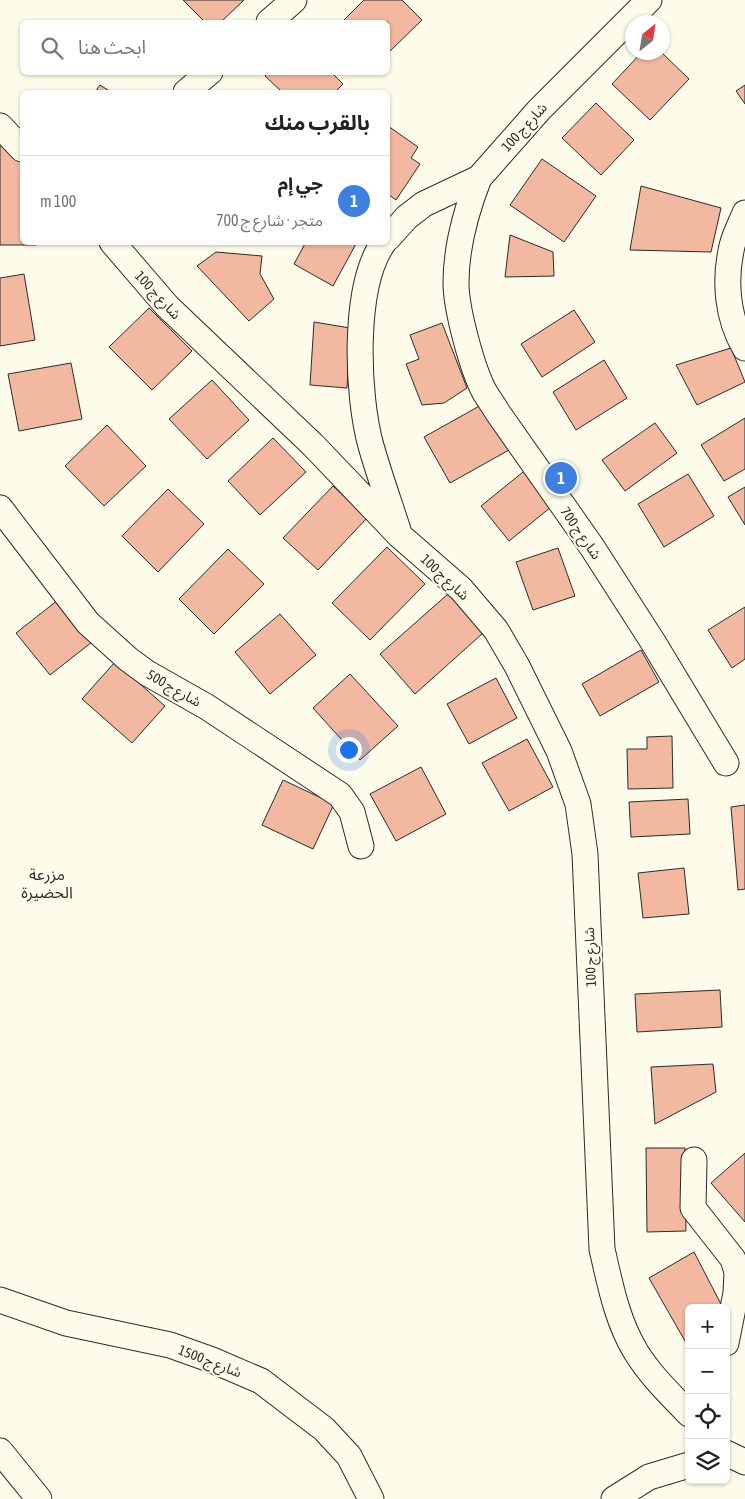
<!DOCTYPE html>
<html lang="ar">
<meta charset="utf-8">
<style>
body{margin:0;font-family:"Asap Condensed","Noto Sans Arabic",sans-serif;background:#f6f6f6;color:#222;direction:rtl}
.controls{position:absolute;right:15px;bottom:15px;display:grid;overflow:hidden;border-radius:8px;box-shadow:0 1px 4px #0004}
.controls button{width:45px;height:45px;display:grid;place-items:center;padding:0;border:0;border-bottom:1px solid #e0e0e0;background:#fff;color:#222;font:25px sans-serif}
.compass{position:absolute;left:625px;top:15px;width:45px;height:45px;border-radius:50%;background:#fff;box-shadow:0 1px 4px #0004;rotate:30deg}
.you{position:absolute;left:348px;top:749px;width:18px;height:18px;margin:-12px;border:4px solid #fff;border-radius:50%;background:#1a73e8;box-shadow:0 0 0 8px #1a73e833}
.badge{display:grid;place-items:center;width:32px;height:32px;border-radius:50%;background:#c62828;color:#fff;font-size:16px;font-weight:700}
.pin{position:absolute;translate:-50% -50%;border:2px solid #fff;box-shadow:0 1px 5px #0006}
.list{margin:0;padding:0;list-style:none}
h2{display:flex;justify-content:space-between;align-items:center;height:65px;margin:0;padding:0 20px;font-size:21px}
h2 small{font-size:16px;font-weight:400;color:#767676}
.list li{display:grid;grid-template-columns:32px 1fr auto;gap:15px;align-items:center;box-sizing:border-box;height:90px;padding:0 20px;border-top:1px solid #e0e0e0}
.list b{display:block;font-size:19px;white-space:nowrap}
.list p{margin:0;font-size:16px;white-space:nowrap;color:#767676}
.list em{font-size:16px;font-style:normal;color:#767676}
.icon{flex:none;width:28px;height:28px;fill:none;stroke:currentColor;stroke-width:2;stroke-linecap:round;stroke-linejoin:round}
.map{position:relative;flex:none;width:745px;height:1499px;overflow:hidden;direction:ltr}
.search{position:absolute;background:#fff;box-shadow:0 1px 4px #0004;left:20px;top:20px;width:370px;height:55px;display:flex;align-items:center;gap:12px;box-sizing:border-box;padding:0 18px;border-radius:8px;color:#767676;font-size:19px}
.panel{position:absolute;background:#fff;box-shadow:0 1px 4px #0004;left:20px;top:90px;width:370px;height:155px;border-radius:8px;direction:rtl}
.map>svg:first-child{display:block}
</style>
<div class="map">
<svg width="745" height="1499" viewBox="0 0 745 1499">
<rect width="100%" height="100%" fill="#fdfbea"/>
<path fill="#f2b8a0" stroke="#2b2b2b" d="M183,0H244L221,22H205Z
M364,0H402L422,20L388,53V22H342Z
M642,52H661L689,79L650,120L612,84Z
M268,72H331L343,84L335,92H282L265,76Z
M100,85L111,92H112H95Z
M745,85V104L736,91Z
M596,103L634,140L601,175L562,138Z
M388,126L418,147L411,158L420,164L396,200L388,194Z
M0,137L22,163V242H40L36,245H0Z
M542,159L596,196L564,242L510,205Z
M641,186L721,208L711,252L630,250Z
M510,235L553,252L554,276L505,277Z
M306,242H357L333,286L294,264Z
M216,252L262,256L260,274L274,299L249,321L197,266Z
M24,274L35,340L0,346V278Z
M149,308L192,351L152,390L109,347Z
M574,310L595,342L542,377L521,344Z
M314,322L350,328L347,388L310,385Z
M442,323L467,388L444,403L422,405L406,364L419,359L410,335Z
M731,348L745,382L697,405L676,365Z
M604,360L627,398L576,430L553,392Z
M71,363L82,419L19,431L8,374Z
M212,380L249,420L207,459L169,419Z
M483,404L509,450L450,483L424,437Z
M745,418V469L724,481L701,445Z
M655,423L677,453L625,491L602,460Z
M107,425L146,466L104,506L65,466Z
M273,438L306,472L260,515L228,481Z
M528,468L556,503L509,541L481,506Z
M688,474L714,516L664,547L638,504Z
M333,486L367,518L318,570L283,538Z
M745,487V525L728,497Z
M168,489L204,524L158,572L122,536Z
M387,547L425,584L370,640L332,603Z
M558,548L575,596L533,610L516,562Z
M228,549L264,584L214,634L179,599Z
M448,594L483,633L415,694L380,654Z
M58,600L92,642L50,675L16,633Z
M745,607V659L732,668L708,630Z
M280,614L316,655L270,694L235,652Z
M641,650L659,682L600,716L582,684Z
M115,662L165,706L132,743L82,699Z
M350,674L398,726L360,760L313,708Z
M496,678L517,718L469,744L447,704Z
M672,736L673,788L628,789L627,749H647V737Z
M527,739L553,787L509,811L482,763Z
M421,767L446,814L396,841L370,794Z
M283,780L334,804L313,849L262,825Z
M688,799L690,834L631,837L629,802Z
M745,805V889L738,890L731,807Z
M684,868L689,914L643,918L638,873Z
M720,990L722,1027L637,1032L635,994Z
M713,1064L716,1092L655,1124L651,1067Z
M646,1148H685L686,1231L647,1232Z
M745,1153V1222L711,1183Z
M694,1252L723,1308H689V1348L649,1278Z"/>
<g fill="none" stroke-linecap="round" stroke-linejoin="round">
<g stroke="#2b2b2b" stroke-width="27">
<path id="minor" d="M269,22L294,0
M186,92L210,72
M0,126L22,149
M479,178C466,211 456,247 456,283C456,309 472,368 484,391C488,398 494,406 498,413L592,547L653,642L726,763
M745,213C741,223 735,234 732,246C724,280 727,318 745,348
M388,238L407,217L424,204L479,178L539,110L649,0
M112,242L167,306L313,445L399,535L461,589L496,630L517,666L559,751L578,804L585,854L602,1249C610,1284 617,1321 636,1352C650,1375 670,1394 689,1414
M384,242C352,286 357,396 371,446C379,474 389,502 398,530
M0,508L88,623L128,659L147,673L207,707L340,795L352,812L361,846
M694,1160L693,1208L733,1259L737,1272L736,1293L726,1343
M0,1300L66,1323L170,1345L212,1360L261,1381L324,1429L349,1456L371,1499
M0,1451L39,1499
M726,1453L745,1462
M614,1499L649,1477L689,1465"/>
</g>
<use href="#minor" stroke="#fdfbea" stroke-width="25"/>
</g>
<g text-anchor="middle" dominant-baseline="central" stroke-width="4" stroke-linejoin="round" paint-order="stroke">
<g font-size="14" fill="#2b2b2b" stroke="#fdfbea">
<text transform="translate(524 127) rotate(-48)">شارع ج 100</text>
<text transform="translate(158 295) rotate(47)">شارع ج 100</text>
<text transform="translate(581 533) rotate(55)">شارع ج 700</text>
<text transform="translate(445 577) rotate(43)">شارع ج 100</text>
<text transform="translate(174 688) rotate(30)">شارع ج 500</text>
<text transform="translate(590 957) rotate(-92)">شارع ج 100</text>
<text transform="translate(210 1361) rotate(21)">شارع ج 1500</text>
</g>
<g font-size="16" fill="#2b2b2b" stroke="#fdfbea">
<text x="47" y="874">مزرعة<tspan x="47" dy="18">الحضيرة</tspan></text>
</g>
</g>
</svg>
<div class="controls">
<button>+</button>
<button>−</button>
<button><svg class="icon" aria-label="locate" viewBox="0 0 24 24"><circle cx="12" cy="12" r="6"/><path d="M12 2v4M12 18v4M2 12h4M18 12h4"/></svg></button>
<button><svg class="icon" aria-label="layers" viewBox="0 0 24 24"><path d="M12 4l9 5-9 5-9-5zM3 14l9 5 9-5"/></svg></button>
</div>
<svg class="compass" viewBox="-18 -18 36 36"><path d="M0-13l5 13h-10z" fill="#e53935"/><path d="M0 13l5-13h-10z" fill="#767676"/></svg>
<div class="you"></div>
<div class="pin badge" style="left:561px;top:478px;background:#3f7fe0">1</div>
<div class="search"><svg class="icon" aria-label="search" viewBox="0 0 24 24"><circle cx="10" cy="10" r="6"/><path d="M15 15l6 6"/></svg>ابحث هنا</div>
<section class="panel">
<h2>بالقرب منك<small></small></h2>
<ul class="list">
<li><span class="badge" style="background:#3f7fe0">1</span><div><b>جي إم</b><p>متجر · شارع ج 700</p></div><em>100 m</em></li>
</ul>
</section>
</div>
